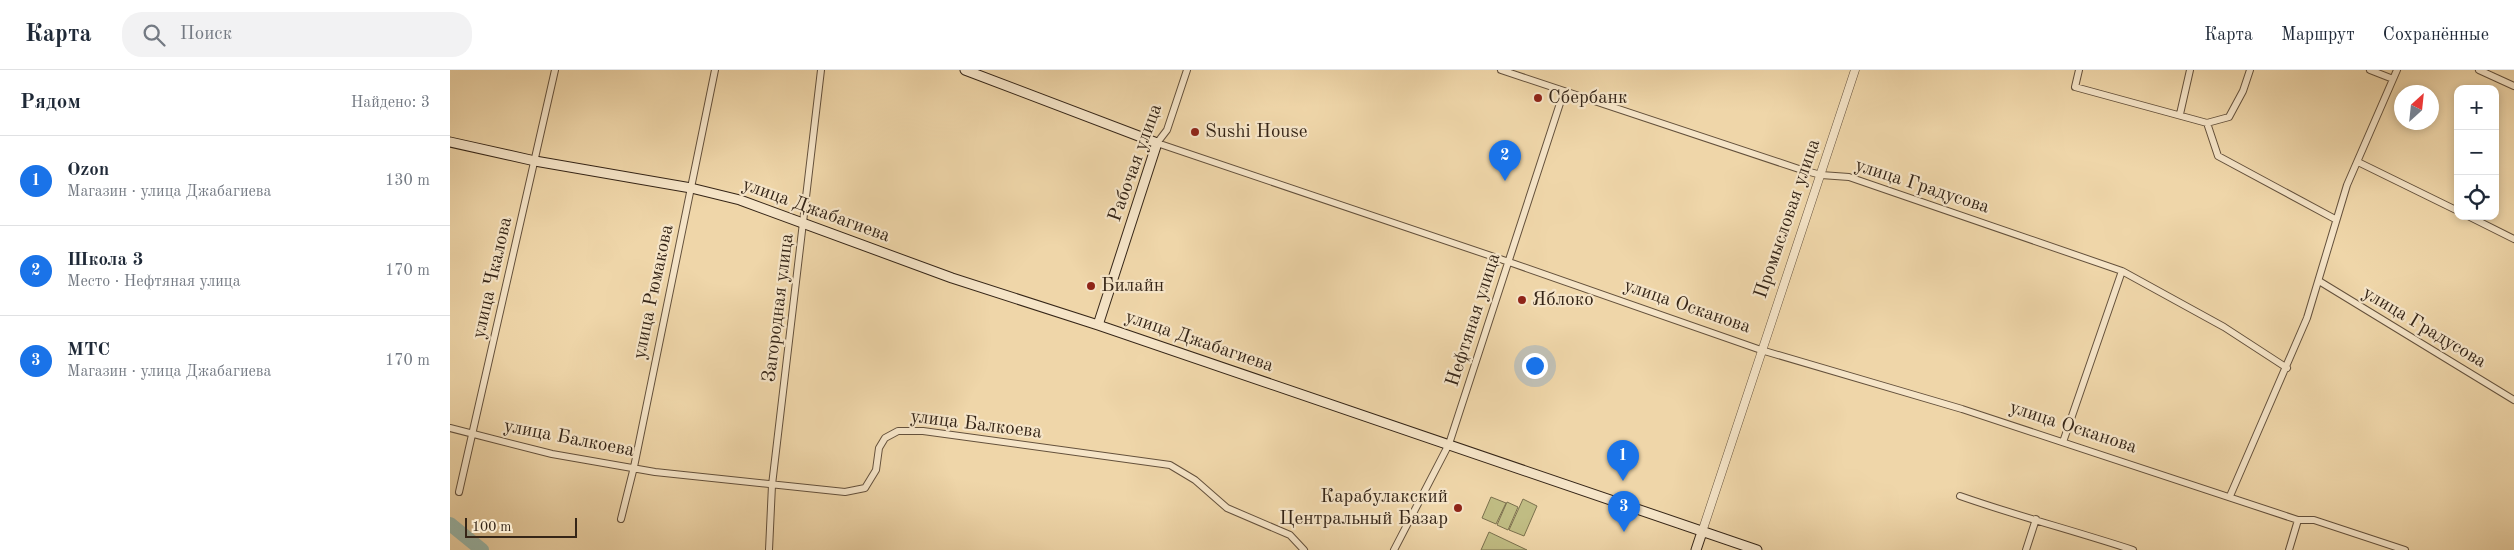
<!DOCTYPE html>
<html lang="ru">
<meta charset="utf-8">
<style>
body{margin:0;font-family:"Old Standard TT",serif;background:#f2f2f3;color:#1f2937}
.controls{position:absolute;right:15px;top:15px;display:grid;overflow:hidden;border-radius:10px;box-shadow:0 2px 8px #0003}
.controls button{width:45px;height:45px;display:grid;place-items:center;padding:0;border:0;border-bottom:1px solid #e0e1e3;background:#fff;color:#1f2937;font:25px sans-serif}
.compass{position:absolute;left:1944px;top:15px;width:45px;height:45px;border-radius:50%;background:#fff;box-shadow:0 2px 8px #0003;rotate:27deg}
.scale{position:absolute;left:15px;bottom:12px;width:112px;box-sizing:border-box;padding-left:5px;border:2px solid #352517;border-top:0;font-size:14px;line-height:18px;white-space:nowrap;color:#352517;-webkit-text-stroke:4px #f5e4c7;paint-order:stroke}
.you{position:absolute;left:1084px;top:295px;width:18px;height:18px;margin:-12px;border:4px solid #fff;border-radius:50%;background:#1a73e8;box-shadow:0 0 0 8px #1a73e833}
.badge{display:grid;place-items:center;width:32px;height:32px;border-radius:50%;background:#1a73e8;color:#fff;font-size:16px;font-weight:700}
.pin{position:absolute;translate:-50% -41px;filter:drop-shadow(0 1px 2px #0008)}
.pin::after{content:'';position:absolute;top:26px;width:18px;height:15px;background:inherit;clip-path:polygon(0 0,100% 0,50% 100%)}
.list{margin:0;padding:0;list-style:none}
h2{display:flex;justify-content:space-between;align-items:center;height:65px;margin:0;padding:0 20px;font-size:21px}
h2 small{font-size:16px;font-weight:400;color:#747a83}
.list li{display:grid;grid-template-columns:32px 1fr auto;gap:15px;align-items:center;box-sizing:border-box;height:90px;padding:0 20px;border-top:1px solid #e0e1e3}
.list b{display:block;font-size:19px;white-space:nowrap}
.list p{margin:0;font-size:16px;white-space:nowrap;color:#747a83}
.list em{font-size:16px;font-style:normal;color:#747a83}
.icon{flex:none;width:28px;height:28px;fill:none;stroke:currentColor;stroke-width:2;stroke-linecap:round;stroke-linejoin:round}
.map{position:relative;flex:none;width:2064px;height:480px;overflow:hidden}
header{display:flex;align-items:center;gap:30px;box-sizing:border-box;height:70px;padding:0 25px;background:#fff;border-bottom:1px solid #e0e1e3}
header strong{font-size:24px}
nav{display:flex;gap:28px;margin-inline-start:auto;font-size:18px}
.search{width:350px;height:45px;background:#f2f2f3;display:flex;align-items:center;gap:12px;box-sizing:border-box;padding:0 18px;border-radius:20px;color:#747a83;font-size:19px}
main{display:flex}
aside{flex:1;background:#fff}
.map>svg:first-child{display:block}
</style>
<header>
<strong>Карта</strong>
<div class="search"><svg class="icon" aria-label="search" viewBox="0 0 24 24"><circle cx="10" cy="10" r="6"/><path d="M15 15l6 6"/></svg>Поиск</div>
<nav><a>Карта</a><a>Маршрут</a><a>Сохранённые</a></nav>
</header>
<main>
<aside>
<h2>Рядом<small>Найдено: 3</small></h2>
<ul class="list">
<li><span class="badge">1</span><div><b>Ozon</b><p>Магазин · улица Джабагиева</p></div><em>130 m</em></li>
<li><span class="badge">2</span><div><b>Школа 3</b><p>Место · Нефтяная улица</p></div><em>170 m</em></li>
<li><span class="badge">3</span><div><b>МТС</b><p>Магазин · улица Джабагиева</p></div><em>170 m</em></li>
</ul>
</aside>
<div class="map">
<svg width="2064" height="480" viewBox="0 0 2064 480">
<rect width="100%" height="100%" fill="#efd6a9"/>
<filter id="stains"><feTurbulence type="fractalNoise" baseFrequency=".004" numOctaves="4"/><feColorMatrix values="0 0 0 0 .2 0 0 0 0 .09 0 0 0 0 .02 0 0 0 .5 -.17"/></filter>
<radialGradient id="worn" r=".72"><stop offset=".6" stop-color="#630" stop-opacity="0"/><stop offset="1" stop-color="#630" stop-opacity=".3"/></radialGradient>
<path fill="#c0bc83" stroke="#7a704d" d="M1041,427L1056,433L1046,454L1032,448Z
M1073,429L1087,436L1074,466L1059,460Z
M1057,432L1068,437L1058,460L1047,455Z
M1039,462L1077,480H1031Z"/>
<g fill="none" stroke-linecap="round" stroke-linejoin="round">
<path stroke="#9ab9ac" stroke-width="14" d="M0,454L32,480"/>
<g stroke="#64513c" stroke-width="8">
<path id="minor" d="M737,0L717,60L707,73L1059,192L1311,280L1512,339L1848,450H1864L1955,480
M1051,0L1349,99L1371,105L1399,107L1672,201L1774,257L1837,298
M1629,0L1625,17L1757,53L1768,86L1885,149
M1920,0L1943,9
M2029,0L2064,16
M1730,44L1740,0
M1757,53L1779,47L1793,21L1800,0
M1908,92L2008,141
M2018,146L2064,169
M1869,211L2064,330
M0,358L102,384L205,402L395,422L415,418L426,400L429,378L435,368L448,361H473L720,395L745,410L777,438L840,465L854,480
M1613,372L1672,201
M9,422L105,0
M1510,426C1567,446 1625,461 1683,480
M1780,426L1857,248L1897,115L1947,0
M171,449L184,397L265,0
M319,480L322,415L371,0
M944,480L999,374L1114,21
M1576,480L1586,449
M1839,480L1848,450"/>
</g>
<g stroke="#64513c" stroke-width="9">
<path id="tertiary" d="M1252,462L1405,0"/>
</g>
<g stroke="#352517" stroke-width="11">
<path id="secondary" d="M515,0L707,73L648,255
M0,72L85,91L241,118L290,130L502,208L648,255L1307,480
M1246,480L1252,462"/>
</g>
<use href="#minor" stroke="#f5e4c7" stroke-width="6"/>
<use href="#tertiary" stroke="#f5e4c7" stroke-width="8"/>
<use href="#secondary" stroke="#f5e4c7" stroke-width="9"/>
</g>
<g fill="#8f2418" stroke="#f5e4c7" stroke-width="2">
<circle cx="1088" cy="28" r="5"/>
<circle cx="745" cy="62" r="5"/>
<circle cx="641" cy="216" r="5"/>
<circle cx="1072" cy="230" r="5"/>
<circle cx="1008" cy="438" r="5"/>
</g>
<g text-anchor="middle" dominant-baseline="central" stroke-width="4.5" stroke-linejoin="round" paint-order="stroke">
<g font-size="19" fill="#352517" stroke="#f5e4c7" text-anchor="start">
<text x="1098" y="28">Сбербанк</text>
<text x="755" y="62">Sushi House</text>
<text x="651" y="216">Билайн</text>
<text x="1082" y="230">Яблоко</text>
<text x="998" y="427" text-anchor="end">Карабулакский<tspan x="998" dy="22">Центральный Базар</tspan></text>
</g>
<g font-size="19" fill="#352517" stroke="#f5e4c7">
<text transform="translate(686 93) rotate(-70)">Рабочая улица</text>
<text transform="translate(1472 117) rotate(18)">улица Градусова</text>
<text transform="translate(366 141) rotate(20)">улица Джабагиева</text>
<text transform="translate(1338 149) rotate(-71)">Промысловая улица</text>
<text transform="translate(43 208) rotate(-77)">улица Чкалова</text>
<text transform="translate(204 222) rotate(-78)">улица Рюмакова</text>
<text transform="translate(1237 237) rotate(19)">улица Осканова</text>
<text transform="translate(329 238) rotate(-83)">Загородная улица</text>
<text transform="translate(1024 250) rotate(-72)">Нефтяная улица</text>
<text transform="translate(1974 258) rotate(31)">улица Градусова</text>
<text transform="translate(749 272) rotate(19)">улица Джабагиева</text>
<text transform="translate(526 355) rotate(7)">улица Балкоева</text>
<text transform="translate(1623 358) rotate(18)">улица Осканова</text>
<text transform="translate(119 369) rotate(11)">улица Балкоева</text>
</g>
</g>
<rect width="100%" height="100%" filter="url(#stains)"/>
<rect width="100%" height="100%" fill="url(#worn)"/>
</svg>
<div class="controls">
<button>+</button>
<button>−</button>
<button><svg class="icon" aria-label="locate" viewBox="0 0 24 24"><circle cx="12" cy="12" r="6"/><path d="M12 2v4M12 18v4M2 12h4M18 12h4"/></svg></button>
</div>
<svg class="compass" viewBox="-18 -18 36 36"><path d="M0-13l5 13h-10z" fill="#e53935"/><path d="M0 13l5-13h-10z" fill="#747a83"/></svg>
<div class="scale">100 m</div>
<div class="you"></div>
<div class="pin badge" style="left:1173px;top:411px">1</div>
<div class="pin badge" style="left:1055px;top:111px">2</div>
<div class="pin badge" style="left:1174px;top:462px">3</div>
</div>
</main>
